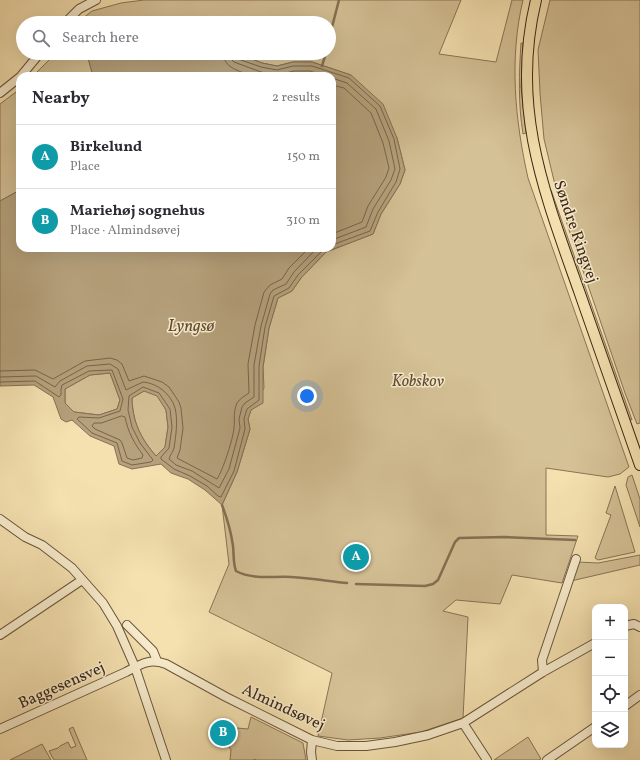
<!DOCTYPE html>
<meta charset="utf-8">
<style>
body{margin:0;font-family:Vollkorn,serif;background:#f2f2f3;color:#2b2b33}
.controls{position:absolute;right:12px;bottom:12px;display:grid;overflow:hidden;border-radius:8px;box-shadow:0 4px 16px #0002}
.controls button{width:36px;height:36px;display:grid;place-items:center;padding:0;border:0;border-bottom:1px solid #e1e1e2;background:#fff;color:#2b2b33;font:20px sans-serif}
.you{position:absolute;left:307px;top:396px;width:14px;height:14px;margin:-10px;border:3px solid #fff;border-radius:50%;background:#1a73e8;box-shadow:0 0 0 6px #1a73e833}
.badge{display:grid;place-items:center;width:26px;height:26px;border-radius:50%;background:#7c3aed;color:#fff;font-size:13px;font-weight:700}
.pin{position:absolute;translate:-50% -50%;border:2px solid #fff;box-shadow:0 1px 4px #0006}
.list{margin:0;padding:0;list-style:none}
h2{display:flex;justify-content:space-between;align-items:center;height:52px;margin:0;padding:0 16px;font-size:17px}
h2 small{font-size:13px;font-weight:400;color:#7c7c81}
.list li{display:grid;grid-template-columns:26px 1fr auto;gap:12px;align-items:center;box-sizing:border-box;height:64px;padding:0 16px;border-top:1px solid #e1e1e2}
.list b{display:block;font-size:15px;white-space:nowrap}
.list p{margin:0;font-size:13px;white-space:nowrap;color:#7c7c81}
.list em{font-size:13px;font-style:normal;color:#7c7c81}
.icon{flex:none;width:22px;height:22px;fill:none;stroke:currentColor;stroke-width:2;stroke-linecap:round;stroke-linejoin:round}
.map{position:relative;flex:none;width:640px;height:760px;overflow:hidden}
.search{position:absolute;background:#fff;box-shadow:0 4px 16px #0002;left:16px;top:16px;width:320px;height:44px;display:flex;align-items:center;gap:10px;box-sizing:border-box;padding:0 14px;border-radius:22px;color:#7c7c81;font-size:15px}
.panel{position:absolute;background:#fff;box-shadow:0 4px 16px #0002;left:16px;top:72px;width:320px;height:180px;border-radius:12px}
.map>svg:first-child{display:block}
</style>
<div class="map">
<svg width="640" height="760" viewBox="0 0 640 760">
<rect width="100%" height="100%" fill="#f5e1b0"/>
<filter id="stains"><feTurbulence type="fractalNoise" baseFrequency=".005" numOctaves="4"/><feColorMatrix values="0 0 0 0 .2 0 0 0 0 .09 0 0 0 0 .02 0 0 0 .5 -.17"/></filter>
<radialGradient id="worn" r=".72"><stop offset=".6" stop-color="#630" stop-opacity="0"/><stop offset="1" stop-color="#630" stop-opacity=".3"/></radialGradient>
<path fill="#d5c196" stroke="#887456" d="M144,0H461L439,54L496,62L512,0H523C509,59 515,120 528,178L629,467L620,474L608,477L546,468V535L578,536L562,583L512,575L500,604L456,600L443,611L468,617L463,718L421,732L380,738L348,740L318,736L332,673L209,612L229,564L222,505L237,472L250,429L248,419L251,410L264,388L263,367L269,328L278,298L292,291L301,278L326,252L373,234L381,214L400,184L405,170L397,138L351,75L312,62H293L277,66L262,63L236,53H329V23H77L92,11L121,3Z
M550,0H640V423L637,424L625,393L567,224L556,189L544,139L540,93L538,50Z
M521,43H523L521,87L526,133L523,134C518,103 519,74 521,43Z
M56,53H89L88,55L93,76H33Z
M20,89V190L0,201V104Z
M551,190L632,420L628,418L550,192Z
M110,373L120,400L117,409L99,415L74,412L65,403V389L90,375Z
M144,391L157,395L166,410L168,427L165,447L156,456C140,437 133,423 132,398Z
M632,475L640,499V527L626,485L628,477Z
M615,486L635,552L598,560L595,558L611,515L606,513Z
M640,555V565L571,581L578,562L598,563Z
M251,717L303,743L306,760H257L254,759V760H230L231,750L227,744L234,729L236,730L237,728L248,729Z
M73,727L87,760H54L49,751L58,748L60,746L68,742L71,748L76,746L69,729Z
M528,737L541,759L539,760H494Z
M42,744L51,760H10Z"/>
<path fill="#b5a17c" stroke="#847054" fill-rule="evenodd" d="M89,53H236L262,63L277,66L293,62H312L351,75L383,104L397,138L405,170L400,184L381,214L373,234L326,252L301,278L292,291L278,298L269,328L263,367V403L251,410L248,419L250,429L237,472L222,505L205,490L188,479L171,473L161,464L132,469L119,464L114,446L90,436L72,420L66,422L61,419L53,397L34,385L0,386V201L20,190V248H332V76H93L87,55ZM110,373L120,400L117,409L99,415L74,412L65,403V389L90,375ZM144,391L157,396L166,410L168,427L165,447L156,456C141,439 132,421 132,398Z"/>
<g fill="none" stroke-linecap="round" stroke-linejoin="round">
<path stroke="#78644a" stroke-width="1" d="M223,53C224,69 240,71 253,76
M229,53L230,58L234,62L261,72L277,75L294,71H310L325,76
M235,53V56L238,59L261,67L277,70L293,66H312L349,78L380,106L394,139L400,169L396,182L378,212L370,231L332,245
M332,78L347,83L376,109L389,141L395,169L391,180L373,209L366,227L332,240
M332,85L344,88L371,113L383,143L389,168L386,177L368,206L362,222L332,234
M0,371L35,370L53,379L85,361L110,358L117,360L122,364L129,381L144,376L162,382L169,387L179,402L181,408L183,428L180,450L177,458L217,479C223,470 233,439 234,428C235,420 233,412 237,403C240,398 245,396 249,393L248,364L255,325L264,292L270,285L282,279L289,268L309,248
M0,377L36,376L55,387L60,381L87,366L110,364L118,369L126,390L143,382C157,383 171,394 175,408C178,419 176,436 174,448C173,452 170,455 169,459L176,465L192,471L219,488L229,469L240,428L239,419L242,407L245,403L254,397V365L261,326L270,294L273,290L286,284L294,272L317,248
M0,382L35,381L59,397L61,395V389L62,385L89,371L112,370L123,399L120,411L99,418L79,417L77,419L92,433L117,443L122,461L132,465L151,462L153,460L140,443L132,427L128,410L129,396L143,387L159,393L170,409L172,427L169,448L161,457V459L174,469L190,476L207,486L218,496L221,497L234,471L245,429L244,419L247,409L259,400V366L265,327L274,296L289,288L298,275L325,248
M122,416L125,417C128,432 134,443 143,455L142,458L133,460L127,458L122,443L120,440L95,429L92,426L94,423H101Z"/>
<path stroke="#847054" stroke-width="2.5" d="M332,27L339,0
M329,41L331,36
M322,66L326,53
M222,505C227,518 231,531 233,546C234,555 233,563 236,571C253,580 272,576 291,577C309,578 328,581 347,583
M356,584L425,586L433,584L438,580L455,542L459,538L505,537L575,540"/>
<g stroke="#69553d" stroke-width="10">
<path id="minor" d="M65,23L79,9L96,0
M21,76L40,53
M0,93L20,77
M0,519L25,537L42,545L72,568L103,603L117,626L135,667L166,760
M127,625L153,651L157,661
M625,626L634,624L640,627
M0,635L82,580
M543,672L542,660L576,559
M625,706L640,695
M463,723L487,760
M0,729L126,672C141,664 149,658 166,664L226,697L312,740L337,746H366L395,742L428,735L463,723L543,672L595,643
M312,740L311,752L312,760
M547,760L595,727"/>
</g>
<g stroke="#3a2617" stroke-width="12">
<path id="major" d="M536,0C510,107 544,192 579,291C599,349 620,407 640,465"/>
</g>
<use href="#minor" stroke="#f8eccc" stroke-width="8"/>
<use href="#major" stroke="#f5e1b0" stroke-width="10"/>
</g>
<g text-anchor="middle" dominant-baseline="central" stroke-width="3" stroke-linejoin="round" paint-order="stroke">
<g font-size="16" fill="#3a2617" stroke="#f8eccc">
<text transform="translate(575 232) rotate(71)">Søndre Ringvej</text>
<text transform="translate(62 686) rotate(-24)">Baggesensvej</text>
<text transform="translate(283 708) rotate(25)">Almindsøvej</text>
</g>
<g font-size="16" font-style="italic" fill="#614d37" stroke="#f8eccc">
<text x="418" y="382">Kobskov</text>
</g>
<g font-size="17" font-style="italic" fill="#5f4b35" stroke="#f8eccc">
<text x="191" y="326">Lyngsø</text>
</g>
</g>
<rect width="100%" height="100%" filter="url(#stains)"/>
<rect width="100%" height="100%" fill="url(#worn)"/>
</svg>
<div class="controls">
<button>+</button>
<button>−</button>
<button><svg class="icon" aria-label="locate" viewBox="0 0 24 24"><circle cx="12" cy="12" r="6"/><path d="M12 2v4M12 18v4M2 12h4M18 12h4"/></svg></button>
<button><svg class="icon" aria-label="layers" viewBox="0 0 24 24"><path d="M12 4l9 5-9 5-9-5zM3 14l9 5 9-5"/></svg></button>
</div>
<div class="you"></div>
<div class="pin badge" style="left:356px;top:557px;background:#0f9aa8">A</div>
<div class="pin badge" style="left:223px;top:733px;background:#0f9aa8">B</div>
<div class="search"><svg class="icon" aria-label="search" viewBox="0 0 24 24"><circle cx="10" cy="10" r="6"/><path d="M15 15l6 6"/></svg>Search here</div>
<section class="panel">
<h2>Nearby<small>2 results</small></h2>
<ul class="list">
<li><span class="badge" style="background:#0f9aa8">A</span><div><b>Birkelund</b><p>Place</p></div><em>150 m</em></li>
<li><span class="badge" style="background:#0f9aa8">B</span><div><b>Mariehøj sognehus</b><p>Place · Almindsøvej</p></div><em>310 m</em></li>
</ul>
</section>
</div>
